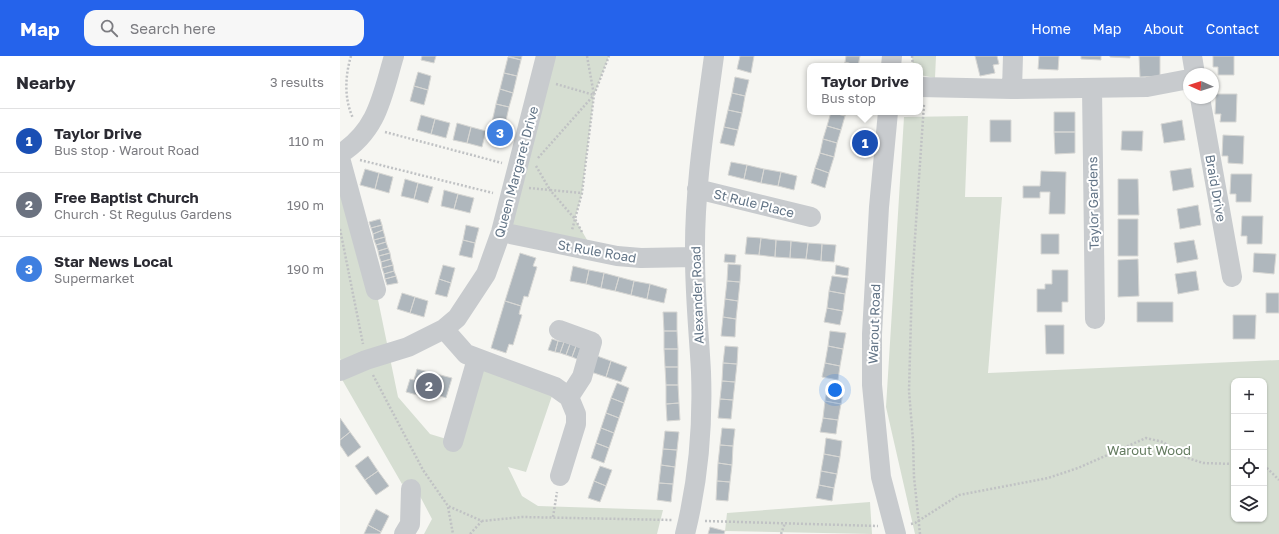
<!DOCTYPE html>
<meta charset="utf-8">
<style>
body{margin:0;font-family:"Golos Text",sans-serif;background:#f7f7f7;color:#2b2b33}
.controls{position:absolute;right:12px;bottom:12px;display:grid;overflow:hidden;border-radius:8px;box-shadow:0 1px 3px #0004}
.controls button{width:36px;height:36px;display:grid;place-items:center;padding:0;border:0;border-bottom:1px solid #e1e1e2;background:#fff;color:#2b2b33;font:20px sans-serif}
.compass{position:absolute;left:843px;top:12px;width:36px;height:36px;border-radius:50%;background:#fff;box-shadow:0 1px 3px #0004;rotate:273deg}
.you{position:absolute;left:495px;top:334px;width:14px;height:14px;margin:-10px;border:3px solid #fff;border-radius:50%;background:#1a73e8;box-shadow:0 0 0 6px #1a73e833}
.badge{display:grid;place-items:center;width:26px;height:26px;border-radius:50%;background:#2563eb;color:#fff;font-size:13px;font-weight:700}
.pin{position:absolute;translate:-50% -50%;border:2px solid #fff;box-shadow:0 1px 4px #0006}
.popup{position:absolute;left:467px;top:7px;width:116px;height:52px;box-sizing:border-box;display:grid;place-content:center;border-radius:8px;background:#fff;filter:drop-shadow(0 1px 3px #0005);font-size:13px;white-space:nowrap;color:#7c7c81}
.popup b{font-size:15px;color:#2b2b33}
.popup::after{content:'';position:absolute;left:50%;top:100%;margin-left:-8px;border:8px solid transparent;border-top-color:#fff}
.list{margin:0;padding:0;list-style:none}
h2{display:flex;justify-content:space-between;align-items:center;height:52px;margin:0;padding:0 16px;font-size:17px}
h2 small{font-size:13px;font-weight:400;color:#7c7c81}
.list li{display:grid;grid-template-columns:26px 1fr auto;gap:12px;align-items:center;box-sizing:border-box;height:64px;padding:0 16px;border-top:1px solid #e1e1e2}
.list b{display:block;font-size:15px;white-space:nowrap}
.list p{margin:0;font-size:13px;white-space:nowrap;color:#7c7c81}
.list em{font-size:13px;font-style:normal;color:#7c7c81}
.icon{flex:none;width:22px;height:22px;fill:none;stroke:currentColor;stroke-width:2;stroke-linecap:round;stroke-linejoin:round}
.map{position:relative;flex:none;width:939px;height:478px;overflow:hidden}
header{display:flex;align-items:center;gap:24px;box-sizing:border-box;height:56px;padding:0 20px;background:#2563eb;color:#fff}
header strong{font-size:19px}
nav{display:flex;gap:22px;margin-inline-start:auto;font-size:14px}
.search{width:280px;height:36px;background:#f7f7f7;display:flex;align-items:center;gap:10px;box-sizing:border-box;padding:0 14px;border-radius:12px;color:#7c7c81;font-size:15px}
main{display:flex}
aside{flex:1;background:#fff}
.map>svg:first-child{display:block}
</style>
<header>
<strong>Map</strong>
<div class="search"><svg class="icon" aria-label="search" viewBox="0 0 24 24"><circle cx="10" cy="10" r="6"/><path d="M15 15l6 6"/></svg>Search here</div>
<nav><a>Home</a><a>Map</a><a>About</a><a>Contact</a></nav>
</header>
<main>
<aside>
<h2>Nearby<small>3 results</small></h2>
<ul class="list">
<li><span class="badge" style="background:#1a4fb4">1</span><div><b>Taylor Drive</b><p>Bus stop · Warout Road</p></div><em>110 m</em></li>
<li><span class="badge" style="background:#6b7280">2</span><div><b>Free Baptist Church</b><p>Church · St Regulus Gardens</p></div><em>190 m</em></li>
<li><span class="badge" style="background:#3f7fe0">3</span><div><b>Star News Local</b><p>Supermarket</p></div><em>190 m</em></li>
</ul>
</aside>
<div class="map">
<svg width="939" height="478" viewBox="0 0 939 478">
<rect width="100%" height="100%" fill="#f6f6f2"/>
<path fill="#d6ded2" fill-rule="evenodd" d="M206,0H269L254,39L242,137L235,163L254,196L161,176Z
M572,0H596L595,22L580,19V10H573Z
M628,60L625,141H662L648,317L939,304V478H575L546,351L564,61ZM894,325H924V463H894Z
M0,102L36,234L58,341L90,378L113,385L137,303L215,331L186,416L168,411L182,440L198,450L323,454L317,478H84L92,463L71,423L62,428L0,320L3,313L0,302Z
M530,446L532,478L385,475L387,457Z"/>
<path fill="#afb7bd" stroke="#d7d7d4" d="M82,0H96L94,7L81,4Z
M168,0H182L181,4Z
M400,0H414L411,17L397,13Z
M506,0H520L518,10L505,6Z
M635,0H657L659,8L653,9L655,17L640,20Z
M699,0H719L718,14L698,13Z
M741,0H761V4L741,3Z
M770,0H790V2L770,1Z
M799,0H820V20L800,21Z
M873,0H894V19H878V11H873Z
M168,1L181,4L177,20L164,17Z
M505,6L518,10H504Z
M78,16L91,20L88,34L74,30Z
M164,17L177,20L173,37L160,33Z
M395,21L409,24L405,40L392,37Z
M74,30L88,34L84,49L70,45Z
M160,33L173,37L169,51L156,48Z
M392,37L405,40L402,57L388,54Z
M876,38H897L896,66H880L881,58H875Z
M156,48L169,51L165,69L152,66Z
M388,54L402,57L398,74L384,71Z
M491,56L505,60L501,74L487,70Z
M491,56H506L505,60Z
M714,56H735V76H714Z
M81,59L95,63L91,78L77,74Z
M95,63L110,67L106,82L91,78Z
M650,64H671V86H650Z
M842,64L845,84L824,87L821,68Z
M152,66L165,69L161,84L148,80Z
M117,67L131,71L127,87L113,84Z
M487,70L501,74L497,87L483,83Z
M131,71L146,75L142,91L127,87Z
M384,71L398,74L394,90L380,87Z
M782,75H803L802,95L781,94Z
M714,76H735V97L715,98Z
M883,79L904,80L903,108L888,107V100H882Z
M483,83L497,87L494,101L480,97Z
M480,97L494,101L489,117L475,112Z
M391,106L407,109L404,123L388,119Z
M407,109L424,113L421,127L404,123Z
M475,112L489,117L485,132L471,127Z
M851,112L854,131L833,135L830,115Z
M25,113L39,117L35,133L20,129Z
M424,113L441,116L438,130L421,127Z
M701,115L726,116L725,158H709L710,136H700V142H683V130H700Z
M441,116L457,120L454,134L438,130Z
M39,117L53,121L49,137L35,133Z
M891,118H912L911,146H896V138H890Z
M65,123L78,127L74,143L61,140Z
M778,123H798L799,159H778Z
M78,127L93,131L88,147L74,143Z
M104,134L118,138L114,153L101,150Z
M118,138L134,142L130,157L114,153Z
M858,149L861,169L840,173L837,153Z
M902,160H923L922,188H907V180H901Z
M40,163L42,169L31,172L29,166Z
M778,163H798V200H778Z
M42,169L43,174L33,178L31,172Z
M126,169L139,172L135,187L123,184Z
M43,174L45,181L34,184L33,178Z
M701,178H719V198H701Z
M45,181L46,186L36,189L34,184Z
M407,181L421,182L419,199L405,198Z
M421,182L436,184L435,201L419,199Z
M123,184L135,187L132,202L119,199Z
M436,184L451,185L450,202L435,201Z
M854,184L858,203L837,207L834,187Z
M451,185L468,187L466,203L450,202Z
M46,186L48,192L38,195L36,189Z
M468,187L482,188L481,205L466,203Z
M482,188L496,189L494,206L481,205Z
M48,192L50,197L39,200L38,195Z
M50,197L51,203L41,206L39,200Z
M180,197L196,202L193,210L197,211L188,241L184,240L181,250L165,245Z
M914,197L936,198L934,218L913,216Z
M385,198L396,199L395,207L384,206Z
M51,203L53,209L42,212L41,206Z
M798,203L799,240L778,241V204Z
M388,208L401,209L400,226L387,225Z
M53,209L54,215L44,218L42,212Z
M103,209L115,212L111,227L99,223Z
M496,209L509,212L508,220L495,218Z
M233,210L249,214L246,228L230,225Z
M249,214L264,217L261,232L246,228Z
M712,214H728V246H722V256H697V233H705V228H712Z
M54,215L56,220L45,223L44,218Z
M856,215L859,234L838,238L835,218Z
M264,217L279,221L275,235L261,232Z
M56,220L58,227L47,229L45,223Z
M492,220L508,222L505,238L489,235Z
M279,221L294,225L291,239L275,235Z
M99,223L111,227L107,241L95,238Z
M294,225L310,228L307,243L291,239Z
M387,225L400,226L398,245L385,243Z
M310,228L327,233L324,247L307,243Z
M489,235L505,238L503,255L487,252Z
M62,237L75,241L70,257L57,253Z
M926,237H939V257H926Z
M75,241L88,245L84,261L70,257Z
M385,243L398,245L396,263L383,261Z
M165,245L181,250L179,258L182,259L173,289L169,288L166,297L151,292Z
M797,246H833V266H797Z
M487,252L503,255L500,269L484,266Z
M323,256H337V275H324Z
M893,259H916L915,283H893Z
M383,261L396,263L395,281L381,280Z
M705,269H724V298H706Z
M324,275H337L338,293H324Z
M490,275L506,277L503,293L488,290Z
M212,283L218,285L215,296L208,294Z
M218,285L224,286L220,297L215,296Z
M224,286L230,288L226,299L220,297Z
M230,288L236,290L232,301L226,299Z
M236,290L241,292L237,303L232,301Z
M385,290L398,291L397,308L383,307Z
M488,290L503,293L500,310L485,307Z
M324,293H338V311H325Z
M257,300L271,305L266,321L251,316Z
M271,305L287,311L281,326L266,321Z
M383,307L397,308L395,326L382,325Z
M485,307L500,310L498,324L482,321Z
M325,311H338V329H326Z
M77,313L112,322L106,342L94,338L92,343L66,336L70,323L74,324Z
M382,325L395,326L393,344L380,343Z
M277,327L289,332L284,347L271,342Z
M326,329H338L339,347L326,348Z
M488,329L504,332L501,348L485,345Z
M271,342L284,347L279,362L266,357Z
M380,343L393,344L391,363L378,362Z
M485,345L501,348L498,364L483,362Z
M339,347L340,364L327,365L326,348Z
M266,357L279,362L274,377L261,372Z
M0,362L10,376L0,384Z
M483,362L498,364L496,378L480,376Z
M261,372L274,377L269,392L256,387Z
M382,372L395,373L393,390L380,389Z
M325,375L339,376L337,394L323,393Z
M10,376L21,391L8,401L0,389V384Z
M486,382L502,385L500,401L484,398Z
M256,387L269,392L264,407L251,402Z
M380,389L393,390L392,409L378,407Z
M323,393L337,394L335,411L321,409Z
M484,398L500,401L497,418L481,415Z
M28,400L38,415L25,424L15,410Z
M378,407L392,409L390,426L377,425Z
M321,409L335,411L333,428L319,427Z
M260,410L272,414L266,430L254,425Z
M38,415L49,430L36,439L25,424Z
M481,415L497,418L494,432L479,429Z
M254,425L266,430L260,446L248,442Z
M377,425L390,426L388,445L376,444Z
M319,427L333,428L331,446L317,444Z
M479,429L494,432L492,445L476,442Z
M36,453L49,460L41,476L28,469Z
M28,469L41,476L40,478H24Z
M370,471L385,475L384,478H368Z"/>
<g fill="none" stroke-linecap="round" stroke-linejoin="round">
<path stroke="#c0c2c4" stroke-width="2.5" stroke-dasharray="2 2" stroke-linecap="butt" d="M11,0C5,20 4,43 13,62
M247,0L254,39L269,0
M572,0L573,10
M216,28L254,39
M45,76L162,107
M198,102L254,39
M20,104L153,137
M196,110L210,134L242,137
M189,132L210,134L235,163L232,174
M0,173L23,288
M242,176L235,163L242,137L254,39
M33,319L83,414L108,450L142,465L182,461L332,464
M924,409L939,424
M108,451L113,478
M213,461L217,436
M365,465L538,470
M571,468L575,467L619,439L708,422L738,412L806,382L823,386L842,400L863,407L894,408
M130,478L142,465
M441,478L445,467
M580,478L574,421L573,384L569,335L572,226L584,48"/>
<path stroke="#c8cbce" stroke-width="20" d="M852,0L855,18
M551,10L552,0
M580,31L672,33L807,31L849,23
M752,32L755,263
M672,33L673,0
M860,42L892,221
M548,56L539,151L532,278V329L541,421L556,478
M0,98C38,74 42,40 54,0
M0,102L36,234
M357,133L471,161
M161,176L277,200L301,202L355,201
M104,273L126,298L215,331L229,341L236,358V368L220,420
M219,274L252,286L242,321L229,341
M0,315L26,304L68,291L104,273L117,262L146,218L161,176L206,0
M113,386L137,303
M64,478L70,468L71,433
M345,478C358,426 363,370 361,316C359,278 355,240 355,201C354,134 365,67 374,0"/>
</g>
<g text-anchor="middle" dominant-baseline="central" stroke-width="4" stroke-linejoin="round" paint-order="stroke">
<g font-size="13" fill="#627486" stroke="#fff">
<text transform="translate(176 116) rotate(-75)">Queen Margaret Drive</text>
<text transform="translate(876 132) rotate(80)">Braid Drive</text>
<text transform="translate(414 147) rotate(14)">St Rule Place</text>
<text transform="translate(753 147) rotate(-91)">Taylor Gardens</text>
<text transform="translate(257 195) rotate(10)">St Rule Road</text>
<text transform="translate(357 239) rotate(-92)">Alexander Road</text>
<text transform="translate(534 268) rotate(-88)">Warout Road</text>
</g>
<g font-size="13" fill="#657c61" stroke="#fff">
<text x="809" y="394">Warout Wood</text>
</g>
</g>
</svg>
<div class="controls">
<button>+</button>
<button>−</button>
<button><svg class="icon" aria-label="locate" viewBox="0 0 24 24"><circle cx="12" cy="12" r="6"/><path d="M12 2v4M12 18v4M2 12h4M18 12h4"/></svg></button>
<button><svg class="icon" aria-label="layers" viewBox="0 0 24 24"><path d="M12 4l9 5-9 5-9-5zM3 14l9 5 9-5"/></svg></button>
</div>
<svg class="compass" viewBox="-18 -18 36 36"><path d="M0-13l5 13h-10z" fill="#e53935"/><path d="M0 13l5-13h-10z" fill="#7c7c81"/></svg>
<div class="you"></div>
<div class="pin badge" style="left:525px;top:87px;background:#1a4fb4">1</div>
<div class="popup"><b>Taylor Drive</b>Bus stop</div>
<div class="pin badge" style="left:89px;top:330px;background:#6b7280">2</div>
<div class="pin badge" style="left:160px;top:77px;background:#3f7fe0">3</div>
</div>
</main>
